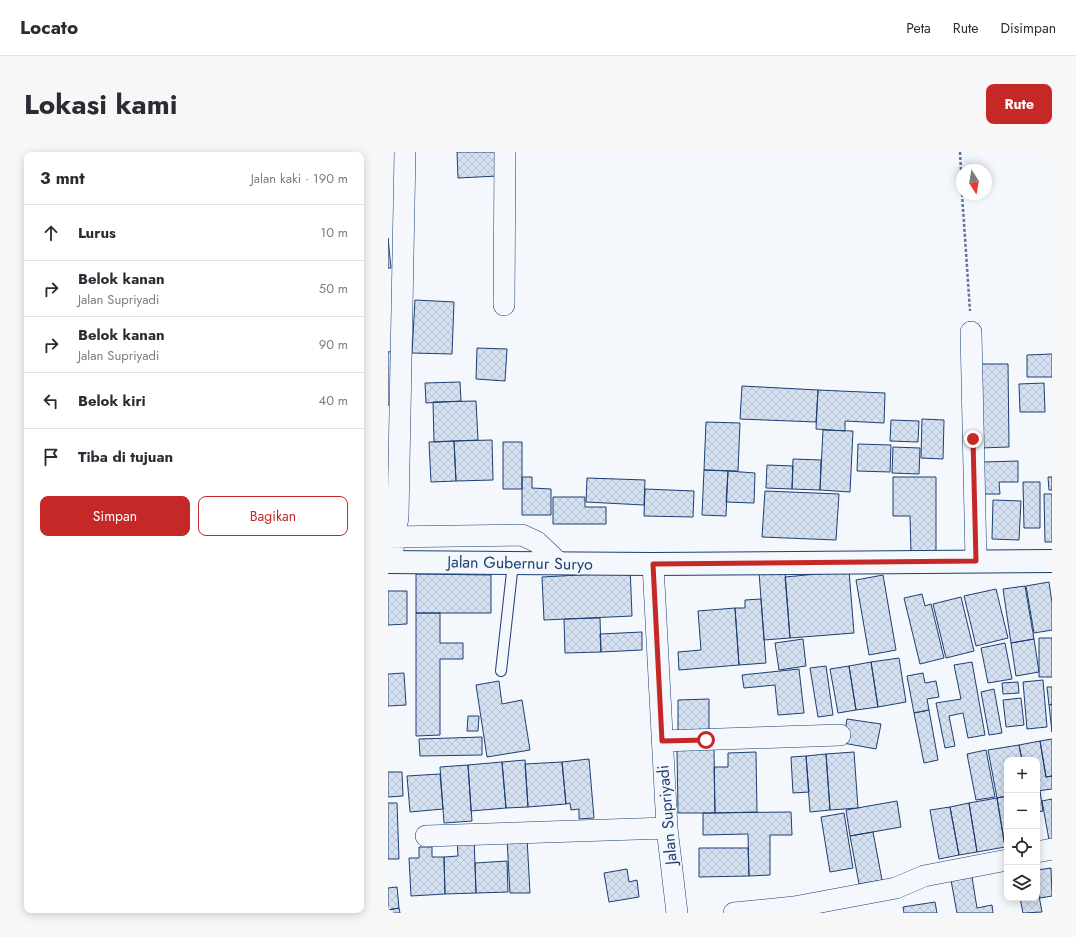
<!DOCTYPE html>
<html lang="id">
<meta charset="utf-8">
<style>
body{margin:0;font-family:Jost,sans-serif;background:#f7f7f7;color:#2b2b33}
.controls{position:absolute;right:12px;bottom:12px;display:grid;overflow:hidden;border-radius:8px;box-shadow:0 2px 10px #0003}
.controls button{width:36px;height:36px;display:grid;place-items:center;padding:0;border:0;border-bottom:1px solid #e1e1e2;background:#fff;color:#2b2b33;font:20px sans-serif}
.compass{position:absolute;left:568px;top:12px;width:36px;height:36px;border-radius:50%;background:#fff;box-shadow:0 2px 10px #0003;rotate:169deg}
.stop{position:absolute;width:12px;height:12px;margin:-9px;border:3px solid #c62828;border-radius:50%;background:#fff}
.stop.end{background:#c62828;border-color:#fff;box-shadow:0 1px 4px #0008}
.list{margin:0;padding:0;list-style:none}
h2{display:flex;justify-content:space-between;align-items:center;height:52px;margin:0;padding:0 16px;font-size:17px}
h2 small{font-size:13px;font-weight:400;color:#7c7c81}
.list li{display:grid;grid-template-columns:26px 1fr auto;gap:12px;align-items:center;box-sizing:border-box;height:56px;padding:0 16px;border-top:1px solid #e1e1e2}
.list b{display:block;font-size:15px;white-space:nowrap}
.list p{margin:0;font-size:13px;white-space:nowrap;color:#7c7c81}
.list em{font-size:13px;font-style:normal;color:#7c7c81}
.actions{display:flex;gap:8px;padding:12px 16px}
.actions a{flex:1;padding:9px 0;border:1px solid #c62828;border-radius:8px;text-align:center;font-size:14px;color:#c62828}
.actions .main{background:#c62828;color:#fff}
.icon{flex:none;width:22px;height:22px;fill:none;stroke:currentColor;stroke-width:2;stroke-linecap:round;stroke-linejoin:round}
.map{position:relative;flex:none;width:664px;height:761px;overflow:hidden;border-radius:8px}
header{display:flex;align-items:center;gap:24px;box-sizing:border-box;height:56px;padding:0 20px;background:#fff;border-bottom:1px solid #e1e1e2}
header strong{font-size:19px}
nav{display:flex;gap:22px;margin-inline-start:auto;font-size:14px}
.intro{display:flex;align-items:center;justify-content:space-between;box-sizing:border-box;height:96px;padding:0 24px}
h1{margin:0;font-size:28px}
.button{padding:10px 18px;border-radius:8px;background:#c62828;color:#fff;font-size:14px;font-weight:700}
main{display:flex;gap:24px;padding:0 24px}
aside{flex:1;background:#fff;border-radius:8px;box-shadow:0 2px 10px #0003}
.map>svg:first-child{display:block}
</style>
<header>
<strong>Locato</strong>
<nav><a>Peta</a><a>Rute</a><a>Disimpan</a></nav>
</header>
<div class="intro"><h1>Lokasi kami</h1><a class="button">Rute</a></div>
<main>
<aside>
<h2>3 mnt<small>Jalan kaki · 190 m</small></h2>
<ul class="list">
<li><svg class="icon" aria-label="ahead" viewBox="0 0 24 24"><path d="M12 20V5M6 11l6-6 6 6"/></svg><div><b>Lurus</b></div><em>10 m</em></li>
<li><svg class="icon" aria-label="right" viewBox="0 0 24 24"><path d="M7 20v-9h11M14 6l5 5-5 5"/></svg><div><b>Belok kanan</b><p>Jalan Supriyadi</p></div><em>50 m</em></li>
<li><svg class="icon" aria-label="right" viewBox="0 0 24 24"><path d="M7 20v-9h11M14 6l5 5-5 5"/></svg><div><b>Belok kanan</b><p>Jalan Supriyadi</p></div><em>90 m</em></li>
<li><svg class="icon" aria-label="left" viewBox="0 0 24 24"><path d="M17 20v-9H6M10 6l-5 5 5 5"/></svg><div><b>Belok kiri</b></div><em>40 m</em></li>
<li><svg class="icon" aria-label="arrive" viewBox="0 0 24 24"><path d="M6 21V4h12l-3 4 3 4H6"/></svg><div><b>Tiba di tujuan</b></div></li>
</ul>
<div class="actions"><a class="main">Simpan</a><a>Bagikan</a></div>
</aside>
<div class="map">
<svg width="664" height="761" viewBox="0 0 664 761">
<defs>
<pattern id="building-cross-hatch" width="8" height="8" patternUnits="userSpaceOnUse"><rect width="8" height="8" fill="#d5e0f0"/><path d="M0 0l8 8M0 8l8-8" fill="none" stroke="#b6c1d1"/></pattern>
</defs>
<rect width="100%" height="100%" fill="#f4f7fb"/>
<path fill="url(#building-cross-hatch)" stroke="#1d3f73" d="M69,0H109L110,24L70,26Z
M0,86L3,116H0Z
M27,148L66,150L64,202L24,201Z
M89,196L119,197L117,229L88,227Z
M6,199L7,253H0V200Z
M664,202V225H639V203Z
M591,212H620L621,295L592,296Z
M72,230L73,249L38,251L37,231Z
M656,231L657,260H632L631,232Z
M354,234L430,238L428,270L352,267Z
M430,238L497,241L496,271L457,269V279L428,277Z
M88,249L90,288L46,290L45,250Z
M534,267L556,268L555,307L533,306Z
M503,268L531,269L530,290L502,289Z
M318,270L352,271L350,319L316,318Z
M435,278L465,279L462,340L432,338Z
M104,288L105,328L68,329L66,289Z
M66,289L68,329L43,330L41,290Z
M115,290H134V337H115Z
M470,292L503,293L502,320L469,319Z
M505,295L532,296L531,322L504,321Z
M405,307L433,308L432,338L404,337Z
M630,309V330H611L612,342H595V310Z
M379,313L405,314L404,337L378,336Z
M316,318L340,319L338,364L314,363Z
M340,319L367,321L366,351L338,350Z
M134,325H144V336L163,337V363H134Z
M505,325H548V401H523L522,364H505Z
M660,325H664V338H661Z
M199,326L257,328L256,353L198,350Z
M635,330H652V376H636Z
M257,337L306,339L305,365L256,364Z
M377,339L451,342L448,388L374,385Z
M656,342H664V390H657Z
M165,345H197V355H218V372H165Z
M605,348L633,349L631,388L604,387Z
M242,414L244,464L156,468L154,425L210,422Z
M397,419L402,486L376,488L371,420Z
M461,419L466,481L402,486L397,425Z
M28,422L103,423V461H28Z
M495,423L508,498L481,503L468,428Z
M661,430L664,451V478L646,481L638,434Z
M637,434L646,487L623,491L615,437Z
M608,437L620,486L588,494L576,444Z
M0,439H19V472L0,473Z
M534,442L537,454L543,452L556,506L532,512L516,446Z
M573,445L586,499L558,506L545,452Z
M373,447L378,511L351,513L347,456H357V448Z
M347,456L351,513L291,518L290,500L313,498L310,459Z
M28,461H52V491H75V507H52V583L28,584Z
M212,466L213,500L177,501L176,467Z
M254,480V498L213,500L212,482Z
M651,486H664V525H651Z
M415,487L418,514L391,518L387,491Z
M646,487L651,520L628,524L623,491Z
M617,491L624,527L600,531L593,496Z
M511,506L518,550L490,555L483,510Z
M483,510L490,555L468,558L461,514Z
M584,510L597,583L580,586L575,561L561,564L567,594L557,596L548,551L573,547L566,513Z
M438,514L445,563L430,565L422,516Z
M461,514L468,558L450,561L442,517Z
M411,517L416,561L390,563L387,533L356,536L354,523Z
M16,521L18,553L0,554V522Z
M535,521L537,531L548,529L551,545L539,547L541,558L526,561L519,524Z
M655,528L659,575L639,577L635,530Z
M111,529L114,552L134,548L142,598L99,605L88,533Z
M630,530L631,541L615,542L614,531Z
M659,535H664V552L661,553Z
M606,537L614,581L601,583L593,540Z
M633,546L636,573L618,575L615,548Z
M321,547V584L290,585V548Z
M664,552V580L661,553Z
M541,558L550,608L536,611L526,561Z
M80,564H91L90,579H79Z
M459,567L493,572L488,597L455,591Z
M94,585V603L32,604L31,587Z
M664,587V624L658,625L652,589Z
M652,589L658,625L664,624V637L649,639V608H634L631,593Z
M631,593L634,608H619V644L609,646L600,598Z
M326,597L327,661H290L289,598Z
M598,598L607,645L588,648L579,602Z
M368,600L369,660L327,661L326,615H340V601Z
M466,600L470,656L442,658L438,602Z
M438,602L442,658L422,660L418,604Z
M418,604L421,640L405,641L403,605Z
M201,607L206,666L191,667V657L183,658L182,651L178,652L174,610Z
M137,608L140,655L118,656L114,610Z
M114,610L118,656L83,659L80,613Z
M174,610L178,652L140,655L137,612Z
M80,613L84,669L56,671L52,615Z
M0,620H14L15,644L0,645Z
M52,622L55,657L22,660L19,624Z
M649,639H652L655,659L649,660Z
M619,644V695H617L609,646Z
M609,646L617,695L589,700L581,651Z
M664,647V687L661,688L654,649Z
M509,649L513,675L462,684L458,658Z
M0,651H9L11,707H0Z
M581,651L589,700L571,703L562,655Z
M562,655L571,703L551,707L542,658Z
M403,660L404,683H382V723L361,724L360,682L315,683V661Z
M456,661L465,716L442,720L433,665Z
M485,680L494,728L471,732L462,684Z
M69,685H86L88,741L57,742L56,705L70,704Z
M139,686L142,741H122L119,687Z
M31,695H44V705H56L57,742L23,744L21,706H31Z
M311,696H360L361,724L311,725Z
M119,709L120,740L88,741L87,711Z
M663,716L664,744L652,746L649,718Z
M239,717L241,730L249,728L251,745L221,750L216,721Z
M583,719L589,756L604,753L605,761H569L562,723Z
M649,733L654,760L635,761L632,746H649Z
M9,735L11,756L0,758V736Z
M547,750L549,761H516L515,755Z
M11,756L12,761H0V758Z"/>
<g fill="none" stroke-linecap="round" stroke-linejoin="round">
<g stroke="#1d3f73" stroke-width="12">
<path id="service" d="M113,519L125,411"/>
</g>
<g stroke="#1d3f73" stroke-width="22">
<path id="minor" d="M116,153L117,0
M583,180L588,409
M0,385L134,383L149,390L171,411
M3,410L10,365L17,0
M265,412L279,676L289,761
M274,589L452,583
M38,684L279,676
M649,700L664,697
M346,761L406,755L508,736L536,724L619,708"/>
</g>
<g stroke="#1d3f73" stroke-width="24">
<path id="secondary" d="M0,410L265,412L664,409"/>
</g>
<path stroke="#5e769c" stroke-width="2.5" stroke-dasharray="3 2" stroke-linecap="butt" d="M572,0L574,37
M574,42L582,159"/>
<use href="#service" stroke="#f4f7fb" stroke-width="10"/>
<use href="#minor" stroke="#f4f7fb" stroke-width="21"/>
<use href="#secondary" stroke="#f4f7fb" stroke-width="22"/>
</g>
<g fill="none" stroke-linecap="round" stroke-linejoin="round">
<path stroke="#c62828" stroke-width="5" d="M318,588L274,589L265,412L588,409L585,287"/>
</g>
<g text-anchor="middle" dominant-baseline="central" stroke-width="3" stroke-linejoin="round" paint-order="stroke">
<g font-size="16" fill="#1d3f73" stroke="#f4f7fb">
<text transform="translate(132 411) rotate(1)">Jalan Gubernur Suryo</text>
<text transform="translate(279 663) rotate(-95)">Jalan Supriyadi</text>
</g>
</g>
</svg>
<div class="controls">
<button>+</button>
<button>−</button>
<button><svg class="icon" aria-label="locate" viewBox="0 0 24 24"><circle cx="12" cy="12" r="6"/><path d="M12 2v4M12 18v4M2 12h4M18 12h4"/></svg></button>
<button><svg class="icon" aria-label="layers" viewBox="0 0 24 24"><path d="M12 4l9 5-9 5-9-5zM3 14l9 5 9-5"/></svg></button>
</div>
<svg class="compass" viewBox="-18 -18 36 36"><path d="M0-13l5 13h-10z" fill="#e53935"/><path d="M0 13l5-13h-10z" fill="#7c7c81"/></svg>
<div class="stop" style="left:318px;top:588px"></div>
<div class="stop end" style="left:585px;top:287px"></div>
</div>
</main>
